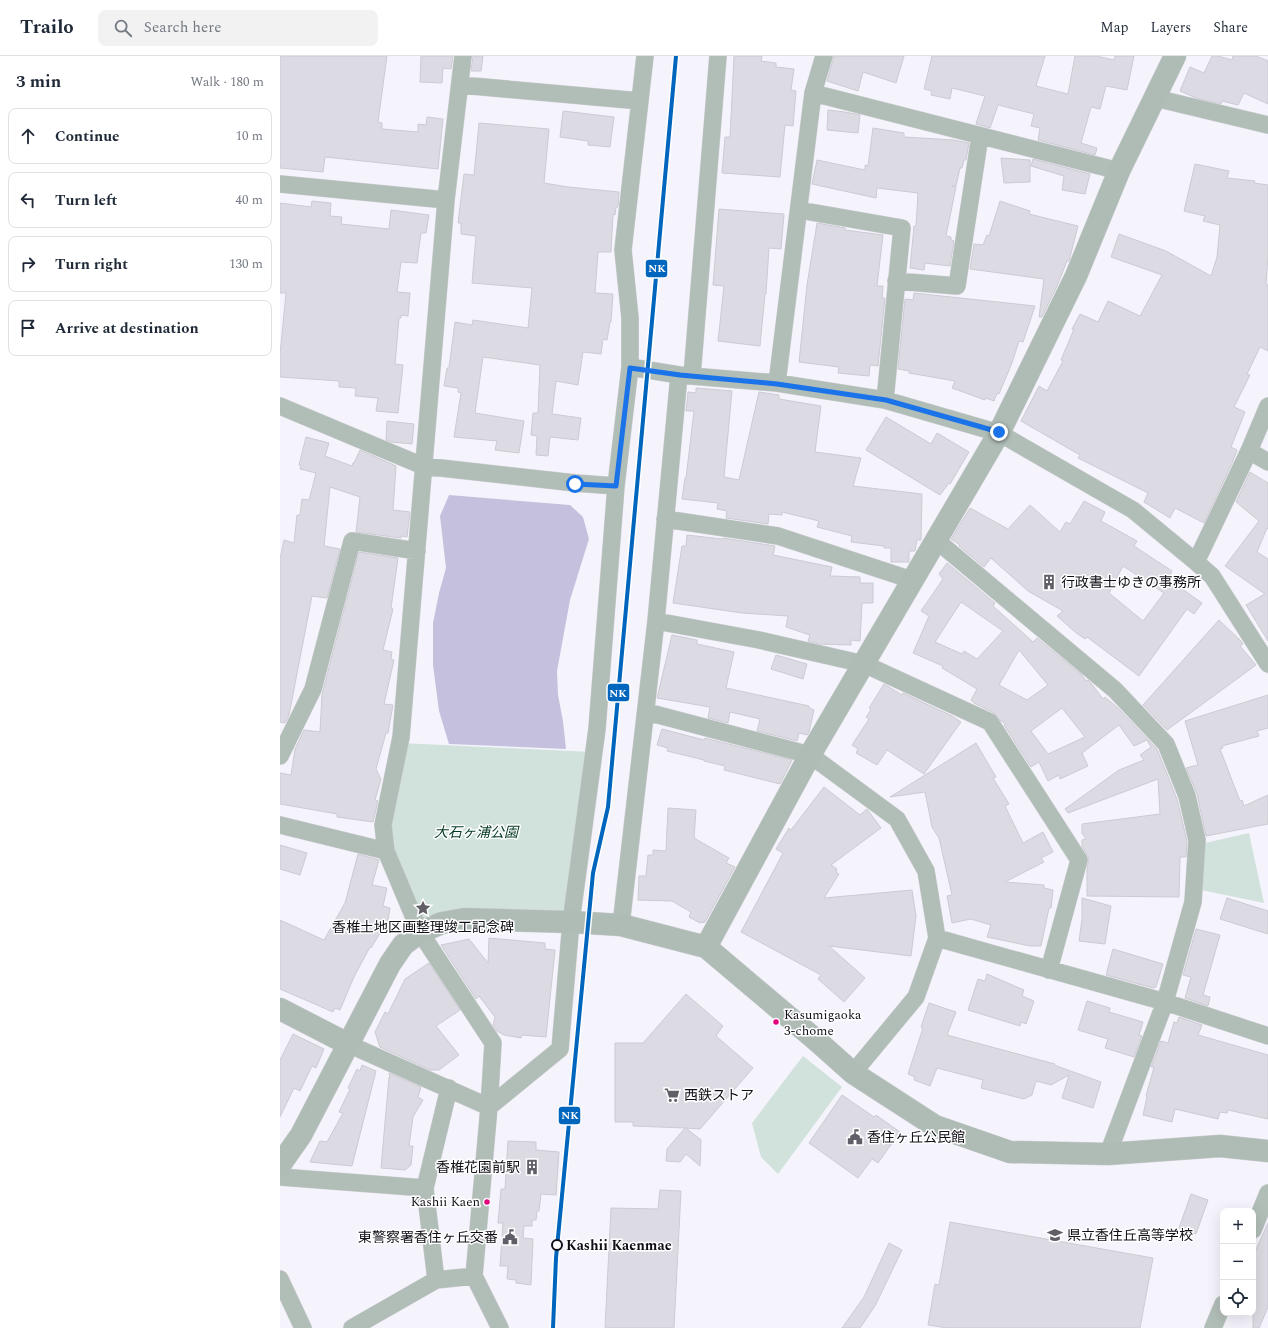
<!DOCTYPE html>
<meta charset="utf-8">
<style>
body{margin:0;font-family:Spectral,"Noto Sans JP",serif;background:#f2f2f3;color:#1f2937}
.controls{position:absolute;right:12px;bottom:12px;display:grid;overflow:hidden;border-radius:8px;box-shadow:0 4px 16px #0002}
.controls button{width:36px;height:36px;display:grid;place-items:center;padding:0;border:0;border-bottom:1px solid #e0e1e3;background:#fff;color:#1f2937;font:20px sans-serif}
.stop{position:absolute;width:12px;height:12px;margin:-9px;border:3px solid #1a73e8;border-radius:50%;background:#fff}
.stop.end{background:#1a73e8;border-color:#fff;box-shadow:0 1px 4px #0008}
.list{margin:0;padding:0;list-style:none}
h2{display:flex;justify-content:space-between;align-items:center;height:52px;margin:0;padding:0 16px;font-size:17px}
h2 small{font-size:13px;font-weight:400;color:#747a83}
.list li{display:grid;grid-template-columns:26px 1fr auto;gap:12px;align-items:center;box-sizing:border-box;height:56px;margin:0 8px 8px;padding:0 8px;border:1px solid #e0e1e3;border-radius:8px}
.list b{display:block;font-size:15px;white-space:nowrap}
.list em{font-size:13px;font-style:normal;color:#747a83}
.icon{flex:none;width:22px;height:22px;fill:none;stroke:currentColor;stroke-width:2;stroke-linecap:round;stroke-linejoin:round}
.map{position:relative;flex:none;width:988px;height:1272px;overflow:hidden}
header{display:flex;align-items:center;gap:24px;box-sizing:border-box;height:56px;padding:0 20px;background:#fff;border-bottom:1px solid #e0e1e3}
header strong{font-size:19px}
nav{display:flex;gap:22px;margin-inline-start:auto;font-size:14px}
.search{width:280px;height:36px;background:#f2f2f3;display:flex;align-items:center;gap:10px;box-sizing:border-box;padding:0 14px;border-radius:8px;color:#747a83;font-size:15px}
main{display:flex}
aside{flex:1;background:#fff}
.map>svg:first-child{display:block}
</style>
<header>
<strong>Trailo</strong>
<div class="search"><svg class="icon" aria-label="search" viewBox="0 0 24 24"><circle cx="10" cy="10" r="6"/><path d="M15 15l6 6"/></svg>Search here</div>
<nav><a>Map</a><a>Layers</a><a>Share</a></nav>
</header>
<main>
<aside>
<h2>3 min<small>Walk · 180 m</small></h2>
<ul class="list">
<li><svg class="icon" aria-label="ahead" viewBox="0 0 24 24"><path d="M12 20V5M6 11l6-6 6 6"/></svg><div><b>Continue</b></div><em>10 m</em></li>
<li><svg class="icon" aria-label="left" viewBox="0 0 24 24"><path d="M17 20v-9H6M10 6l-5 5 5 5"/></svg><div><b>Turn left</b></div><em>40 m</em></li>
<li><svg class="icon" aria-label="right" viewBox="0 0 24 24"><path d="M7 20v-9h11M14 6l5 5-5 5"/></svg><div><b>Turn right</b></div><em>130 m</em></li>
<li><svg class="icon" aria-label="arrive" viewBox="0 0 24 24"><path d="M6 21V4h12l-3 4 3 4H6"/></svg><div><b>Arrive at destination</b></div></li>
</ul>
</aside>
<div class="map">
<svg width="988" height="1272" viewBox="0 0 988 1272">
<rect width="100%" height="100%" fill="#f5f4fc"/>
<path fill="#d0e2db" d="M121,687L312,696L289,864L141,871L107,794Z
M969,777L984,847L921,834L925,787Z
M523,1000L562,1031L498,1118L481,1101L472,1067Z"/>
<path fill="#c6c0df" d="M169,439L290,449L303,461L309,483L290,544L277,615L278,639L283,665L286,693L169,688L159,655L153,609V567L159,537L166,512L160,460Z"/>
<path fill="#dcdbe3" stroke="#cccad2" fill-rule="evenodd" d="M0,0H107L98,66L102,67V73L138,76V68L146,69L147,61L163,63L158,113L45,101L43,116L0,112Z
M141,0H173L171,13L163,12L162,27L140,26Z
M193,0H203L201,15H191Z
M454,0H482L481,5L496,7V11L514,13L511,34L516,35L513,70L505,69L500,121L442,117L445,81H450Z
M554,0H624L616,27L583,16L578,35L547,25Z
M652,0H765L756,30L788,38L795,0H816L834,4L835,0H854L847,34L826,30L820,53L811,51L801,87L817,92L815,99L758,84L760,72L751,70L754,58L718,49L710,72L696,68L705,40L672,32L670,43L651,39L652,35L644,33Z
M932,0H938L952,4L953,0H976L988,5V48L964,37L958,49L942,45L941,48L916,42L900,35L910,11L924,17Z
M548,54L565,56L580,59L578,77L547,74Z
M283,55L334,61L330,91L308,89V85L280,81Z
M199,67L269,73L264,127L288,131L339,136L338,151H336L335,159L333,158L331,196H318L315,237L333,238L331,266H330L327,284L323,283L321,298L303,296L298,329L276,325L272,358L301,362L298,384L270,381L268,400L256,399L257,380L251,379L253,357H258L260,309L203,301L195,357L244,365L239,397L215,394L217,385L174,381L181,337L178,336V332L164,330L167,312H169L175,266L192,269L193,264L248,272L252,232L192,227L196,180L181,178V167H178L184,118L194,119Z
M593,72L624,77V81L674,84L689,87L686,104H684L682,112H680L676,130H672L676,131L666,180L671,181V184L674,185L670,210L645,207L644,214L630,212L634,170H636L638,137L597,132L596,142L532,128L537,104L585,114V109L588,110Z
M721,102L750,104V126L724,127Z
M753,103L810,118L805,138L782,134L784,120L751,110Z
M915,108L949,115L947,122L975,125L974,127L988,129V199L986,228L988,229V295L980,291L967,318L970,319L954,351L965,356L951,391L957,394L953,405L924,467L895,452L890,462L864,446L868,437L798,402L800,399L741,365L759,330L767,335L783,305L781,304L794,273H792L800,258L818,266L828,245L860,260L882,219L831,201L839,178L886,195L931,220L937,201L940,169L923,165L925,160L904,155Z
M32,145L51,147L50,160L62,161L61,168L109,173L111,154L149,159L146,177H141L137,207L121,206L117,236L130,237L128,260L121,259V262H119L115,308L123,309L118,357L96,355L98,342L75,340L76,332L59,331V325L0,321V298L6,237H0V147L31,151Z
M720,145L750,155L749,158L798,170L789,205H787L777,230L762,261H759L764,223L690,213L694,188L703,189L707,179L709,180Z
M439,153L504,158L501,193L489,192L486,238H485L480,290L438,285L444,230L433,229Z
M537,167L565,172V174L603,179L597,230H603L602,242H605L598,310L590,309L589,320L558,317L559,311L519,306L527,229Z
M634,237L755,250L743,286L739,285L732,307L719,338L717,337L714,345L706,342L705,344L672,332L675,325L629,317V315L618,313L625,243L633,244Z
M416,332L452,335L444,421L459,424L479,336L499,339V343L541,350L535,396L581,402L573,430L642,438L641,484H637L635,495H629V506H611V492H604V490L571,486L572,480L537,471L539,465L502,456V459L489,458L488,468L446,462L447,455L437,453L438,447L402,443L405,422H406L414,355H406L408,336L416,337Z
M606,361L651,388L657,377L689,396L670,428L669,427L660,439L586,394Z
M107,365L134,368L132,388L111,386L106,384Z
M26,381L49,387L45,400L72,410L73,407H74L80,394L116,410L113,454L130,456L127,481L121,480V482L76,476L80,441L50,431L44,490L60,493L47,542L32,540L9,659L5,667L0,666V503L4,484L14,487L17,459H20L22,443L29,444L36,417L20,413L21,409H19Z
M970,416L988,427V473L987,472L977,496L988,503V585L966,549L985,538L945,510L979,465L956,446Z
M804,445L825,456L821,465L857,485L854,490L892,515L888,523L922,547L914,558L907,553L859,620L807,581L805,583L795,576L777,560L783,555L748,535L711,502L704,511L679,490L680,489L671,483L690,452L728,473L750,449L780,476L786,466L790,468ZM843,510L884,537L863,565L829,537Z
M407,479L442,483L443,482L495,490L493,499L552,511L550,520L580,521V527H593V547H582L580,585L571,584V589L539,588L528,585L530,579L506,571L508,560L462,557L393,547L402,490H406Z
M79,496L118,502L111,552L113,553L103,594L112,596L111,603L114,604L104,648L113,649L108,677H106L96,713L101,723L95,744L98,745L93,766L57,761V758L0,748V717L11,719L15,693L24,674L40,676L42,638Z
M667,507L715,547L713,550L753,586L757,582L801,618L806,625L808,624L811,627L823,643L825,641L838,652L877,693L897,743L907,785L906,801H900L899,841L807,840V813L809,803L802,790V784L806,783L802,777V768L880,758L878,723L788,757L785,753L839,714L864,704L860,699L871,691L867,684L854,690L839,669L802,697L808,710L780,723L779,719L768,725L759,706L751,711L724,669L726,668L721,665L714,657L694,647L691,644L697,633L662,612L663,610L633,597L649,560L641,555L663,523L659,518ZM681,546L723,575L697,603L684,595L682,598L655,586ZM739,594L768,629L747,644L719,629ZM782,652L805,681L768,698L751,675Z
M939,564L961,585L963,588L960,590L976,609L887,674L863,649Z
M392,579L417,584V588L454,596L446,632L529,650V652L534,654L529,676L527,679L519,677L517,685L477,675L480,663L450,656L448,667L428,662L430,651L377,642Z
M496,599L527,608L523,623L491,613Z
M604,628L622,639L623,637L672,660L681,666L644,718L607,694L597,709L576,697L578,693L572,689L589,663L586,661L591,654L589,652Z
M988,639V672L977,675L979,680L942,690L943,692L940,693L960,745L962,744L964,750L988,739V768L926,780L917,738L906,712L918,709L905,665Z
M382,673L424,684L425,682L512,704L500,728L444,714L445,710L424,705V704L387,695L388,692L377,689Z
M696,687L716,721L713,722L729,748L725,750L743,787L763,776L773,796L761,802L764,806L725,826L764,829V832L773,834L771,852H769L761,890H750L707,881L711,869L691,863L672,867L667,840L672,839L659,782L652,771L645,736L610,741Z
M544,731L580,759L587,753L601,772L551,809L557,813L556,816L559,818L544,842L632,834L636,860L631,900L549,890L585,922L564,946L538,923L541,919L461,876L503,797L496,793L509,772L511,774Z
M388,752L416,754L414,782L449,802L446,807L455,811L425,866L420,867L409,861L411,856L392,845L358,844L359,820H366L368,799H373V794L386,795Z
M0,789L27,797L20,819L0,813Z
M78,798L99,804L92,829L107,832L103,850L110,852L108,864L91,892L90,891L74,921L60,954L55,952L53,956L0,933V864L44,884L65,847Z
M802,842L831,850L825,888L799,885L802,863Z
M947,842L988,855V878L940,863Z
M916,873L940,879L923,939L930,941L928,950L905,942L911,921L903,919Z
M209,882L265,887V893L275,894L266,981L242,979L241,982L224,979L217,975L213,969L215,961L199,940L196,943L161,889L189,883L208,907Z
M833,893L883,908L876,931L873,932L826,919Z
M149,907L180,954L156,970L179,999L159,1014H150L100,991L95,976L105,956L108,958L125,923Z
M707,918L744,934L742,940L754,945L746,968L741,966L740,970L688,954L698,923L705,925Z
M406,938L443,970L436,980L473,1012L420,1073L406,1072L421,1084L420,1110L406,1098L400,1106L386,1105L387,1093L405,1072L353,1070V1066H335V987H363Z
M807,945L830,952L829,956L863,966L859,979L862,980L854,1001L825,992L828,983L798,974Z
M649,947L676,956L667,979L775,1008L774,1009L821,1026L813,1052L782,1042L789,1019L771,1029L756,1025L752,1039L744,1043L701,1032L703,1024L657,1012L650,1030L634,1024L635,1021L628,1018L643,972L641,971Z
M899,961L922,969L918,979L988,999V1063L948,1054L947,1057L940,1056L938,1063L895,1053L892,1066L863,1059L867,1041L866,1040L874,1011H871L881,985L888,987L894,966L897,967Z
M13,978L44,993L36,1012L32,1010L20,1035L14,1032L0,1061V1004Z
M82,1009L96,1015L72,1110L30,1106L40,1085L47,1086L63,1057L59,1056L70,1033L68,1032L77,1013L80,1015Z
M109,1017L141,1031L138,1041L143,1044L133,1061L129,1090H133L131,1109L125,1114L101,1112L109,1021L110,1022Z
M562,1039L594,1061L596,1059L620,1076L598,1107L592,1103L578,1122L529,1087Z
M228,1085L256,1086V1094L279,1096L276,1139L261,1138L259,1155H257L256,1164H252V1170H244L243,1182L253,1183L251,1229L236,1227V1224L227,1223L228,1210H220L223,1167H218L221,1133H225Z
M380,1134L401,1135L394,1272H325L331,1152L378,1153Z
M911,1138L928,1144L916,1178L899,1172Z
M670,1166L873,1202L860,1272H667L648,1269L655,1228L659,1229Z
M988,1167V1251L979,1272H973V1200Z
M609,1187L622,1194L595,1250L580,1272H562L584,1241Z"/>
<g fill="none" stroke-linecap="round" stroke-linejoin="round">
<g stroke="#d1d0d6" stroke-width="18">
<path id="street" d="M183,0L166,144L121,681L103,769L106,795L140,876L213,987L209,1051L194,1220L220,1272
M181,29L360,45
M533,37L839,115
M875,42L988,69
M0,128L166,144
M519,154L622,172L605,344
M616,225L677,230L700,80
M350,311L399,319L497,327L605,344L719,377L853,454L916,506L932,520L988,608
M412,320L438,0
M497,327L533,37L544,0
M0,350L143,410L295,427L336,430
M969,395L988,406
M385,463L498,480L632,524
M656,484L835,634L886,688L907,740L917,784L913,846L885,946L828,1098
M916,506L969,395L988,350
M376,565L479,584L584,608L710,666L799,804L769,914
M367,656L530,699L617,763L646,815L657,882L636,941L573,1017
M0,700L33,633L72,485L137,495
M0,769L106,795
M341,869L376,565L399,319
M657,882L885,946L988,980
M68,988L209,1051
M169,1032L145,1132L156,1224L194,1220
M209,1051L280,993L291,866L317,673L336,430L350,311V262L343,194L365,0
M0,1121L145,1132
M973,1174L988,1137
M0,1223L23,1272
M72,1272L156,1224
M933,1272L943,1248"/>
</g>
<g stroke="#d1d0d6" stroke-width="23">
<path id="secondary" d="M426,891L530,699L719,377L796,220L839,115L895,0
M0,953L68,988
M0,1109L21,1079L110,908L123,889L140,876L162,867L184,863L291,866L341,869L426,891L536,984L573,1017L655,1070L730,1096L828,1098L940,1090L988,1095"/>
</g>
<use href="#street" stroke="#b1bdb7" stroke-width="17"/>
<use href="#secondary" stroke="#afbcb6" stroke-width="22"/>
<g stroke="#fff" stroke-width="7">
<path id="rail-1" d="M273,1272L276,1202L313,817L328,751L396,0"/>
</g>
<use href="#rail-1" stroke="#0065bd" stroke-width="4"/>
</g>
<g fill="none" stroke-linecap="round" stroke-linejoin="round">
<path stroke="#1a73e8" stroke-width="5" d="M295,428L336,430L350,312L400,319L497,328L606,344L719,376"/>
</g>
<defs>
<g id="building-bare" transform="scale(1.2)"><path d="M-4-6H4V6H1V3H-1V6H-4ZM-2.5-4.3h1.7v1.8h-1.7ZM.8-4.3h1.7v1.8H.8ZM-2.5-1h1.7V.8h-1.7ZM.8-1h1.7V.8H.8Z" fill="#605e66" stroke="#fff" stroke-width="2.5" paint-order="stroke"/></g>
<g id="sight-bare" transform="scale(1.2)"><path d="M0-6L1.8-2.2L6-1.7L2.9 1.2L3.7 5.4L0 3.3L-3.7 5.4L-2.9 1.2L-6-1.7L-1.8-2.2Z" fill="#605e66" stroke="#fff" stroke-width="2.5" paint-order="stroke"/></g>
<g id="supermarket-bare" transform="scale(1.2)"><path d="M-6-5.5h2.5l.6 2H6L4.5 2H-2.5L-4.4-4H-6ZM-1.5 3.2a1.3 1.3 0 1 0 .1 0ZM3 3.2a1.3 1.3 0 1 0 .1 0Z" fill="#605e66" stroke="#fff" stroke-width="2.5" paint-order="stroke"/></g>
<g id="civic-bare" transform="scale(1.2)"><path d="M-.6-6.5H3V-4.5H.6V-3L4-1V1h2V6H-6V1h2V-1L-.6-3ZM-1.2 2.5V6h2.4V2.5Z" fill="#605e66" stroke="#fff" stroke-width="2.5" paint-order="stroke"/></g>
<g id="school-bare" transform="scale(1.2)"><path d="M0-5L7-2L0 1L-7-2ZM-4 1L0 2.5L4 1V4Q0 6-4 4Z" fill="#605e66" stroke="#fff" stroke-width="2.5" paint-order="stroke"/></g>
</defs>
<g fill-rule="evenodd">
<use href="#building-bare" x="769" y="526"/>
<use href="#sight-bare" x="143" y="852"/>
<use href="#supermarket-bare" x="392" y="1039"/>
<use href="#civic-bare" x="575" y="1081"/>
<use href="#building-bare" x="252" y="1111"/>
<use href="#school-bare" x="775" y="1179"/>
<use href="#civic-bare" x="230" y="1181"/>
</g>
<g fill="#e5007d" stroke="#fff" stroke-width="1.5">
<circle cx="496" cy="966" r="3.5"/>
<circle cx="207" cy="1146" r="3.5"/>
</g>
<circle fill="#fff" stroke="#100e16" stroke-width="2" cx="277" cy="1189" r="5"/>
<g text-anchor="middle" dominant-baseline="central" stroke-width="3" stroke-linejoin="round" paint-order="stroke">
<g font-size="13" fill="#100e16" stroke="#fff" text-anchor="start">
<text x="504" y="959">Kasumigaoka<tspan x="504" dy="16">3-chome</tspan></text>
<text x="200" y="1146" text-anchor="end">Kashii Kaen</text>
</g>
<g font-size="14" fill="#100e16" stroke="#fff" text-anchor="start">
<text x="781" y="526">行政書士ゆきの事務所</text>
<text x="143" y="871" text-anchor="middle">香椎土地区画整理竣工記念碑</text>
<text x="404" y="1039">西鉄ストア</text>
<text x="587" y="1081">香住ヶ丘公民館</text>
<text x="240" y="1111" text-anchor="end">香椎花園前駅</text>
<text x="787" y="1179">県立香住丘高等学校</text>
<text x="218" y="1181" text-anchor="end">東警察署香住ヶ丘交番</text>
</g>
<g font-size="14" font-style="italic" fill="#003720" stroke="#fff">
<text x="196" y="776">大石ヶ浦公園</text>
</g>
<g font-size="14" font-weight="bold" fill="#100e16" stroke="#fff" text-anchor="start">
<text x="286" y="1189">Kashii Kaenmae</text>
</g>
</g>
<g stroke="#fff" stroke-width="1.5">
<rect x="365" y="203" width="23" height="19" rx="4" fill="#0065bd"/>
<rect x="327" y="627" width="23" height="19" rx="4" fill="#0065bd"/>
<rect x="278" y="1050" width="23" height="19" rx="4" fill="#0065bd"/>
</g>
<g font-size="11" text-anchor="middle" font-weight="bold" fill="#fff">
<text x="377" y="216">NK</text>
<text x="338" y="641">NK</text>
<text x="290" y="1063">NK</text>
</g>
</svg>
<div class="controls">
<button>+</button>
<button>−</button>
<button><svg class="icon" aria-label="locate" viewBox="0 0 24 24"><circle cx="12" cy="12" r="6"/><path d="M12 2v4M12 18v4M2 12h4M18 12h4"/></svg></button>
</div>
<div class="stop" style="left:295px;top:428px"></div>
<div class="stop end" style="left:719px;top:376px"></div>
</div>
</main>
